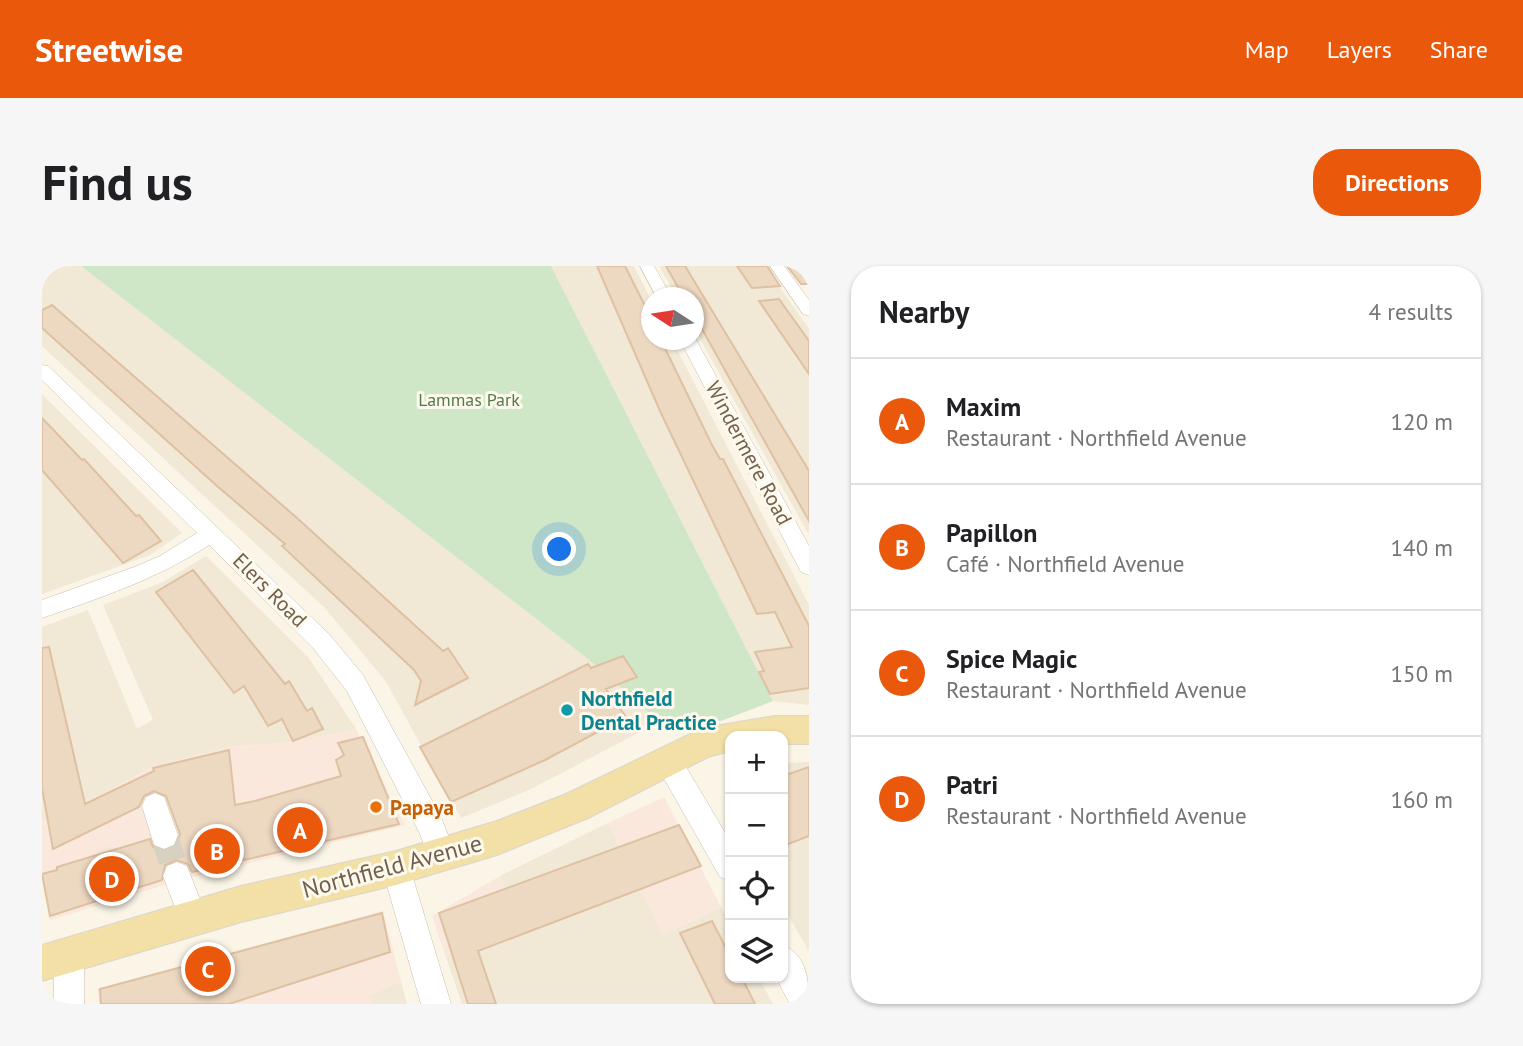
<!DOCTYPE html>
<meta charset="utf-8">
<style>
body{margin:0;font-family:"PT Sans",sans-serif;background:#f6f6f6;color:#202124}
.controls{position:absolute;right:21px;bottom:21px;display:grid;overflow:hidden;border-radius:14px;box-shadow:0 2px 5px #0004}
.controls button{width:63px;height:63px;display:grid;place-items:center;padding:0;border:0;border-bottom:2px solid #e0e0e0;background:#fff;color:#202124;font:35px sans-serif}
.compass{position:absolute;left:599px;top:21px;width:63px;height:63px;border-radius:50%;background:#fff;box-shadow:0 2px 5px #0004;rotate:282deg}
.you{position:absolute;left:518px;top:284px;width:24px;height:24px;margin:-18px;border:5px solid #fff;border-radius:50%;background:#1a73e8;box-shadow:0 0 0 10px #1a73e833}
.badge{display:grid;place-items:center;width:46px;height:46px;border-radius:50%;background:#ea580c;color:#fff;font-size:23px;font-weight:700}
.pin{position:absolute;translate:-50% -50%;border:4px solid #fff;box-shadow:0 2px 7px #0006}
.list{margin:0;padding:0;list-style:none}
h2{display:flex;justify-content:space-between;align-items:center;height:91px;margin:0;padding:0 28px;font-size:30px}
h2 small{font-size:23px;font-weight:400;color:#757577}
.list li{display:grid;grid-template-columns:46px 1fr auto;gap:21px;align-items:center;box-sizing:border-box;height:126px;padding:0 28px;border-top:2px solid #e0e0e0}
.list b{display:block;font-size:26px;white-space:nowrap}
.list p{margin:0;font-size:23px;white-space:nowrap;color:#757577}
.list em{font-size:23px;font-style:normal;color:#757577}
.icon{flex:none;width:38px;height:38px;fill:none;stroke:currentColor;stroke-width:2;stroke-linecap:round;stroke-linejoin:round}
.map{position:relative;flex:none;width:767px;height:738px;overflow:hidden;border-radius:28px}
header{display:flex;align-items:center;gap:42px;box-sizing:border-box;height:98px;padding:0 35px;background:#ea580c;color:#fff}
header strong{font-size:33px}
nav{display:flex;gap:38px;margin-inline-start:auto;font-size:24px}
.intro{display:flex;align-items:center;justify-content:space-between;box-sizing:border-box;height:168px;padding:0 42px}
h1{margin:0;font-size:49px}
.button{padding:18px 32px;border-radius:28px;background:#ea580c;color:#fff;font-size:24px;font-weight:700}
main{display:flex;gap:42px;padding:0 42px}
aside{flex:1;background:#fff;border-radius:28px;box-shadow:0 2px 5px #0004}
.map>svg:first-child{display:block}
</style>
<header>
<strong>Streetwise</strong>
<nav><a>Map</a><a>Layers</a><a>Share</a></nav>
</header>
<div class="intro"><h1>Find us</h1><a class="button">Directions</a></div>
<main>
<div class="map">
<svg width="767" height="738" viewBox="0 0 767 738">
<rect width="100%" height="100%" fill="#faf5e7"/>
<path fill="#f1e8d6" d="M0,0H39L551,397L617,456L489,523L419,552L343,414L283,342L0,80Z
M509,0H592L609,34L610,74H630L767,339V439L731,435Z
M617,0H723L767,63V269L652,62V32L635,31Z
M0,128L140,267L108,289L0,328Z
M164,290L266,391L314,463L248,476L188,481L110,501L61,528L0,555V361L46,344L95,463L111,454L61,339L121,316Z
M767,496V685L741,641V497Z
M566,557L621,669L679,641L688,658V712H717L731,738H420L404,691L480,665L458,610Z
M359,715L365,738H329L328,729Z"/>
<path fill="#fae8dc" d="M314,463L363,559L146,612L8,654L0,609V555L61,528L110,501L188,481L248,476Z
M622,531L679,641L621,669L566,557Z
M458,610L480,665L404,691L390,650Z
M341,645L359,715L328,729L329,738H57L55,723Z"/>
<path fill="#d0e7c7" d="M39,0H509L731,435L671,458L617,456L551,397Z"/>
<path fill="#edd8c1" stroke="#dec1a3" stroke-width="2" d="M555,0H583L610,54V74H619L670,179L678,193H681L767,360V422L728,428L717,406L722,405L713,386L750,381L733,346L715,348L618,145Z
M624,0H643L767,205V255L655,54L652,47V32H642Z
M695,0H725L738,20L710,22Z
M745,0H767V18H759Z
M737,33L767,75V108L717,35Z
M10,39L255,252L401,385L406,382L426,412L373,439L379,415L372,404L240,280L243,278L175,220L0,62V44Z
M0,152L40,194L42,193L94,250L97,249L119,275L81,297L0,204Z
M151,304L243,418L247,415L265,445L270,442L281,463L251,475L240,453L226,460L202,420L192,427L114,326Z
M7,381L43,538L112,505L111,502L187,484L193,539L213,535L299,510L294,494L302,489L296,477L321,471L357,558L150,606L146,598L134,594L123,599L120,614L8,650L0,608L15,604V601L108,573L111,581L123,585L134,580L138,568L124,530L112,525L102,530L97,541L11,583L0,522V382Z
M581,390L595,411L564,423L584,451L503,494L409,536L378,481L546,398L549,402Z
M767,501V570L741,580V510Z
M637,559L659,600L436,685L454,738H426L397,647Z
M340,647L348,686L236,722L187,738H59L58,723Z
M670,655L688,690V712H700L713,738H673L638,667Z"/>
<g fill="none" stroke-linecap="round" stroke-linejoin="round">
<path stroke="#d8d0c1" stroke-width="27" stroke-dasharray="27 14" stroke-linecap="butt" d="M122,569L135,610"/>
<g stroke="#cbbeae" stroke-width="1">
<path id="minor" d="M598,0H612L630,32H615Z
M728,0H742L767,34V50L761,48Z
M652,70L767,280V309L759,306L638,74H652Z
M0,99L6,100L287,368L321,409L399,551L413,587L409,597L399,601L389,597L378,568L305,425L271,382L167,279C115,313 58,332 0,352V334L95,300L118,290L155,267L0,114Z
M625,481L634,484L688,575V615L678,611L616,502L612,493L616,484Z
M113,527L122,531L136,569L132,579L122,583L112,579L100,540L104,531Z
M354,588L364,592L368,602L409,738H379L340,602L344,592Z
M135,596L145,600L165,652L161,662L151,666L141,662L121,610L125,600Z
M27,673L38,677L42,688V738H12V688L16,677Z
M741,679C765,689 767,715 767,738H748L734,712H741Z"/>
</g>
<g stroke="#dad5d1" stroke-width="2">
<path id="major" d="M733,450H767V478H741V470H688V485L666,491L546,552L455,589L354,619L199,656L0,715V679L199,620L354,585L455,555L524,528L661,462Z"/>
</g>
<use href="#minor" fill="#fff" fill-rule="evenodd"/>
<use href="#major" fill="#f3e0a6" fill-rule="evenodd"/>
</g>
<circle fill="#0f9aa8" stroke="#fdf9ed" stroke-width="2.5" cx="525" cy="444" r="7"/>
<circle fill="#e8710a" stroke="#fdf9ed" stroke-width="2.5" cx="334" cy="541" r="7"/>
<g text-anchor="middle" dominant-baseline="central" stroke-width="6" stroke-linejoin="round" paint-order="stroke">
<g font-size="18" fill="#537c4a" stroke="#fdf9ed">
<text x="427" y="133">Lammas Park</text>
</g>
<g font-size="21" fill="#725f4e" stroke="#fdf9ed">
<text transform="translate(707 187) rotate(62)">Windermere Road</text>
<text transform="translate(228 324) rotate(45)">Elers Road</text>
</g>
<g font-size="21" font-weight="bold" fill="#0d838f" stroke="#fdf9ed" text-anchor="start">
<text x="539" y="432">Northfield<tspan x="539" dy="24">Dental Practice</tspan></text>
</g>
<g font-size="21" font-weight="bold" fill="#c56008" stroke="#fdf9ed" text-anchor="start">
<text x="348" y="541">Papaya</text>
</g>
<g font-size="24" fill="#725f4e" stroke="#fdf9ed">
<text transform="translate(350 600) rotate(-15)">Northfield Avenue</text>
</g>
</g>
</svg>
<div class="controls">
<button>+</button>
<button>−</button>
<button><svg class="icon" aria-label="locate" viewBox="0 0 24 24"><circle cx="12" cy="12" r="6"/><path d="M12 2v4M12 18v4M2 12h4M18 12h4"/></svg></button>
<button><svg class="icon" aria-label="layers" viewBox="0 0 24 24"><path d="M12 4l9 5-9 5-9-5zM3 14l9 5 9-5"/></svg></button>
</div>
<svg class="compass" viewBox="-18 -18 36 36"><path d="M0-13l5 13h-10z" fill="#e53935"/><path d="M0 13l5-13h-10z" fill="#757577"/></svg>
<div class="you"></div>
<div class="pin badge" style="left:258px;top:564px">A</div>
<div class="pin badge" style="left:175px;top:585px">B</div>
<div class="pin badge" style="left:166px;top:703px">C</div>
<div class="pin badge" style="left:70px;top:613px">D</div>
</div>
<aside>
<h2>Nearby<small>4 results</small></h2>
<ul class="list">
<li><span class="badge">A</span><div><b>Maxim</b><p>Restaurant · Northfield Avenue</p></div><em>120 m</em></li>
<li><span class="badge">B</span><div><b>Papillon</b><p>Café · Northfield Avenue</p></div><em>140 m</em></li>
<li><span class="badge">C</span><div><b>Spice Magic</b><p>Restaurant · Northfield Avenue</p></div><em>150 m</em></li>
<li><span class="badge">D</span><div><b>Patri</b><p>Restaurant · Northfield Avenue</p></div><em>160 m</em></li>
</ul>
</aside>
</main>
